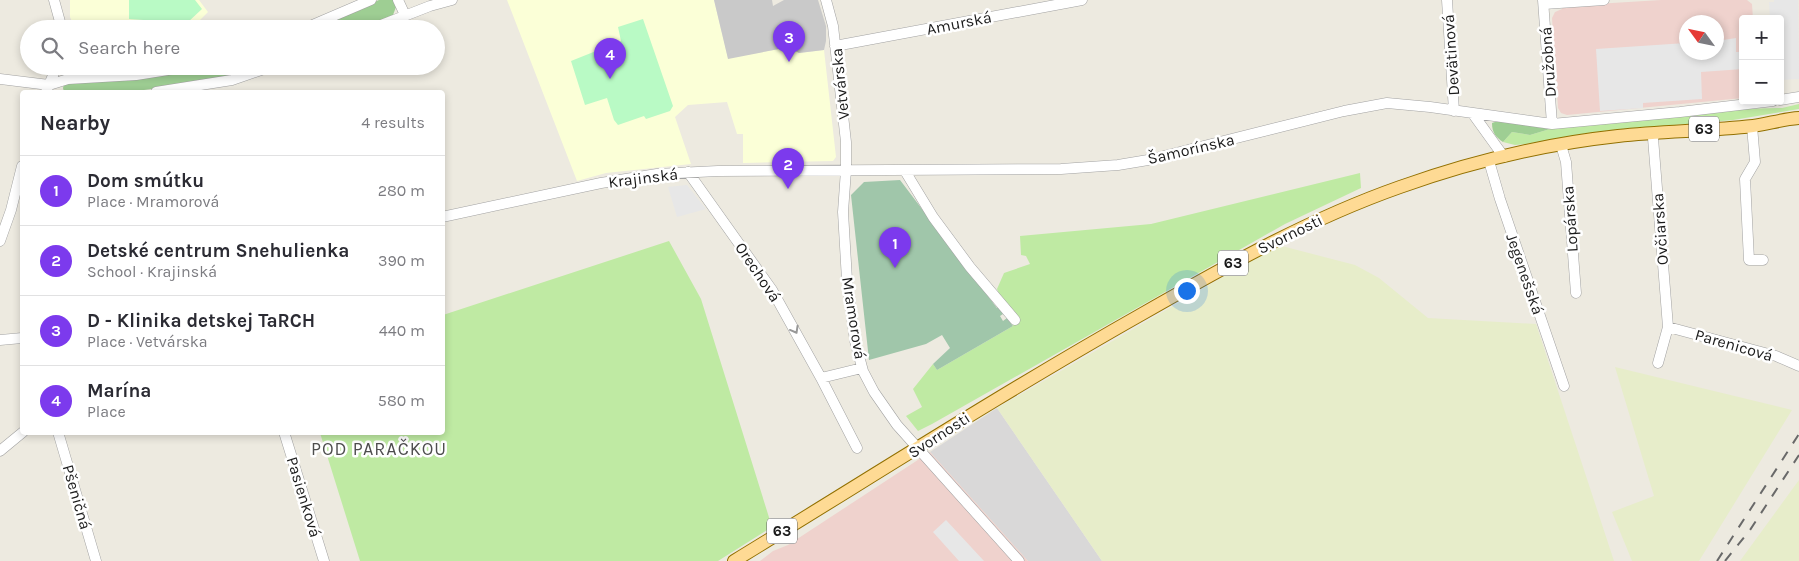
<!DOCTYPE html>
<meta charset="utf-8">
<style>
body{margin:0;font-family:Karla,sans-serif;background:#f2f2f3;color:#2b2b33}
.controls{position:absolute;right:15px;top:15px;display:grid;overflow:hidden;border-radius:5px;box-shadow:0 2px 8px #0003}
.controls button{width:45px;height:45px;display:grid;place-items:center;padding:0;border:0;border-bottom:1px solid #e1e1e2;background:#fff;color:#2b2b33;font:25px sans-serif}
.compass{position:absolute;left:1679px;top:15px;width:45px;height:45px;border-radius:50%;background:#fff;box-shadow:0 2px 8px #0003;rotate:303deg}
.you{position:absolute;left:1186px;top:290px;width:18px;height:18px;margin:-12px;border:4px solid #fff;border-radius:50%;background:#1a73e8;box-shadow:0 0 0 8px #1a73e833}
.badge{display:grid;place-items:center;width:32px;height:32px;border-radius:50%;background:#7c3aed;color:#fff;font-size:16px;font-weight:700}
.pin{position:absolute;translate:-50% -41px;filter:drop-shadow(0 1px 2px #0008)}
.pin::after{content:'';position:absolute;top:26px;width:18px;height:15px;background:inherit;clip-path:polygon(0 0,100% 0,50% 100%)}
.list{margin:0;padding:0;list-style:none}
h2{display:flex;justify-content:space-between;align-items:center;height:65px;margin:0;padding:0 20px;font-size:21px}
h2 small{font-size:16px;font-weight:400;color:#7c7c81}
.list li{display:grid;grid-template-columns:32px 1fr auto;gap:15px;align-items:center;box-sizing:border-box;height:70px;padding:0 20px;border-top:1px solid #e1e1e2}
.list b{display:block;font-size:19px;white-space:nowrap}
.list p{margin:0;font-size:16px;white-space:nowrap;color:#7c7c81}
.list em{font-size:16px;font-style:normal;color:#7c7c81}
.icon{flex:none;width:28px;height:28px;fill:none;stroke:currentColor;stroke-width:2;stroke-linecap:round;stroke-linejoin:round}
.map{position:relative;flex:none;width:1799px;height:561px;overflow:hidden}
.search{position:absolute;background:#fff;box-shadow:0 2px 8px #0003;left:20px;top:20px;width:425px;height:55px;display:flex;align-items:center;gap:12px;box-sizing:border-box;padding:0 18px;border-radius:28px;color:#7c7c81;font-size:19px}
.panel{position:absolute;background:#fff;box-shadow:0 2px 8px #0003;left:20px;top:90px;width:425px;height:345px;border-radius:5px}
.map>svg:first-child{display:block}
</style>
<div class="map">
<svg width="1799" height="561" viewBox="0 0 1799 561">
<rect width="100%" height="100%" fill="#edeae0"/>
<path fill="#d9d8d8" d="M997,408L1102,561H1028L930,452Z"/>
<path fill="#efd2cd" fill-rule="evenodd" d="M1661,0H1747L1752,4L1753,19H1743V98L1567,115L1561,113L1558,108L1552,18L1555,12L1562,9L1563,6ZM1686,22H1716V52H1686Z
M930,452L1028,561H760L773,551L788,545Z"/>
<path fill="#fbffd7" d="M70,0H199L208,12L195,25L172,24V27H115L113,29H75L70,17Z
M507,0H714L728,58L779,49L777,41L799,53L824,50L836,157L833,161L743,163V134H737L727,102L688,105L675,117L691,164L606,173L577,181Z"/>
<path fill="#c9c9c9" d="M714,0H772L773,6L784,0H818L826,26V41L824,50L799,53L777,41L779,49L728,59Z"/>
<path fill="#e7edca" d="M1278,245L1355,265L1379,278L1428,318L1536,324L1614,561H1102L997,408Z
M1615,367L1792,410L1699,561H1632L1612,512L1654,496Z
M1799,480V561H1740Z"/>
<path fill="#bfeaa3" d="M1799,104V109L1733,120L1605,131L1526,144L1515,145L1503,142L1512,132L1530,135L1550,129L1739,109L1782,108Z
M1360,173L1361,188L1285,224L932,424L918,431L906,416L922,407L913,389L933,364L937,370L1013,326L997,289L1004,273L1030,264L1026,256L1021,255L1020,236L1151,224Z
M669,241L701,299L772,527L718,561H360L320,433L442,432L443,315Z"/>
<path fill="#9ece93" d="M379,0H393L396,7L393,15L360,29H311Z
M208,66H247L244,73L189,84L129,92H64L63,88L64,84L163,74Z
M1498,121L1550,129L1530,135L1512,132L1503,142C1496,137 1492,133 1492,123Z"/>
<path fill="#a0c6aa" d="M900,180L997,308L999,307L1003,314L1000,316L1003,321L1007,318L1013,326L937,370L933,364L950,348L942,335L926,344L869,360L851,195L864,182Z"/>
<path fill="#b9fac5" d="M129,0H195L202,9L187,23L129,19Z
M643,19L673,106L670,111L646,119L644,116L618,125L614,120L607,98L585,105L571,61L621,41L618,27Z"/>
<path fill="#e7e7e7" d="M1774,0H1798L1799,79L1780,80V19H1770L1769,2H1774Z
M1736,38V52H1743V69L1701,72L1702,99L1643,103V108L1600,111L1596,49L1686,43V52H1716L1717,41Z
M687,185L706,209L677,217L668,187Z
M946,520L984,561H959L933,532Z"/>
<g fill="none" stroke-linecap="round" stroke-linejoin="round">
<g stroke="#a2a2a2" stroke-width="11">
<path id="minor" d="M54,0L62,29
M398,0L405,15
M826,0L833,26L846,142V170L843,212L847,280L855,341L863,371L874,392L897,425L1019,561
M1447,0L1454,111
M1543,0L1552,124
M1544,4L1604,0
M303,29L371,0
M371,29L430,6L452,0
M835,46L1082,0
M0,79L49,85L68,79L136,75L193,66
M46,92L57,66
M156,92L232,80L273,66
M1780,100L1799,97
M1473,114L1504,157
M1752,126L1755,162L1745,179L1749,260H1763
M1656,132L1653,138L1668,327L1658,363
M1561,145L1566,162L1576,293
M1489,161L1500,199L1564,386
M905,171L933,217L970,267L1015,320
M688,172L772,290L821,378L857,448
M442,217L601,183L657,174L718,171L1061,169L1118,165L1148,160L1344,111L1387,103L1430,107L1552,124L1680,112L1773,101
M0,241L11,210L22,166
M1668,327L1776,356L1799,366
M0,340L22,338
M821,378L862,368
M58,432L96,561
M284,432L324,561
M0,451L23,432"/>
</g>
<g stroke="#927000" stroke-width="14">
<path id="major" d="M734,561C870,478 1004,392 1142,314C1226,266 1309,219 1400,187C1470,162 1544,144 1618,136C1662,131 1708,131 1753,126C1768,124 1783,119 1799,118"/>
</g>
<use href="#minor" stroke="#fff" stroke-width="10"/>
<use href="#major" stroke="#feda94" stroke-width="12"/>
<path stroke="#696969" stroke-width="2" stroke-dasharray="10 10" stroke-linecap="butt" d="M1717,561L1799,434
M1725,561L1750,530L1799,455"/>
</g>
<defs><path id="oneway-chevron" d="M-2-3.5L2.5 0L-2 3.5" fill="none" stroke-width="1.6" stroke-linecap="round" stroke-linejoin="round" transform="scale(1.25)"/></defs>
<use stroke="#989898" href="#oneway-chevron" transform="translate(795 330) rotate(61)"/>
<g text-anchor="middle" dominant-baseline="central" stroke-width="5" stroke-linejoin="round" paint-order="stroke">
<g fill="#fff" stroke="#5f5f5f" stroke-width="1">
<rect x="1689" y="116.5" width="30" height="25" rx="4"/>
<rect x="1218" y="250.5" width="30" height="25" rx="4"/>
<rect x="767" y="518.5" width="30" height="25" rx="4"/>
</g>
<g font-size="15" font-weight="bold" fill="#1b1b1b">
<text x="1704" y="129">63</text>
<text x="1233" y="263">63</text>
<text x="782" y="531">63</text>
</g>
<g font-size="16" fill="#1b1b1b" stroke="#fff">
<text transform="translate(959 23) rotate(-11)">Amurská</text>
<text transform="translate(1451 55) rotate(-94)">Devätinová</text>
<text transform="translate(1548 62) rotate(-94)">Družobná</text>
<text transform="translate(840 84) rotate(-96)">Vetvárska</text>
<text transform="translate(1191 149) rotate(-13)">Šamorínska</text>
<text transform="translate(643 178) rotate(-7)">Krajinská</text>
<text transform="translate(1570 219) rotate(-94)">Lopárska</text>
<text transform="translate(1660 229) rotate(-94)">Ovčiarska</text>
<text transform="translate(1290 234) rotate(-26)">Svornosti</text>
<text transform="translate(758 272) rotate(56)">Orechová</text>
<text transform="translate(1525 274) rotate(71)">Jegenešská</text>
<text transform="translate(854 318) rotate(81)">Mramorová</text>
<text transform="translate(1734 345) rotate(16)">Parenicová</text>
<text transform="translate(939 435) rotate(-33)">Svornosti</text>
<text transform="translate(77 497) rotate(74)">Pšeničná</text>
<text transform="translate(304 497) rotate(73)">Pasienková</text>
</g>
<g font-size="18" letter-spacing="1" fill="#4e4e4e" stroke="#fff">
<text x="379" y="449">POD PARAČKOU</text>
</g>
</g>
</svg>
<div class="controls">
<button>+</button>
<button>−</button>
</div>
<svg class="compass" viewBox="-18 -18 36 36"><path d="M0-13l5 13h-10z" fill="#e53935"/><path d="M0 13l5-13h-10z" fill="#7c7c81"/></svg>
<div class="you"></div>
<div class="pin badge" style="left:895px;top:268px">1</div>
<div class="pin badge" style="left:788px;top:189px">2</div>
<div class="pin badge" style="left:789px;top:62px">3</div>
<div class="pin badge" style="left:610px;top:79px">4</div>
<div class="search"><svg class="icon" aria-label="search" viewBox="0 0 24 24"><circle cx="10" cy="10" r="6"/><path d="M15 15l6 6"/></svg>Search here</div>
<section class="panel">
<h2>Nearby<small>4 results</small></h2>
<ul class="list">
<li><span class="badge">1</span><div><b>Dom smútku</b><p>Place · Mramorová</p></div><em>280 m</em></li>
<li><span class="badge">2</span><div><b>Detské centrum Snehulienka</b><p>School · Krajinská</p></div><em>390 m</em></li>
<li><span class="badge">3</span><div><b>D - Klinika detskej TaRCH</b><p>Place · Vetvárska</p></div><em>440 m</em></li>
<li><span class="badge">4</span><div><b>Marína</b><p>Place</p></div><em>580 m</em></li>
</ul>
</section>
</div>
